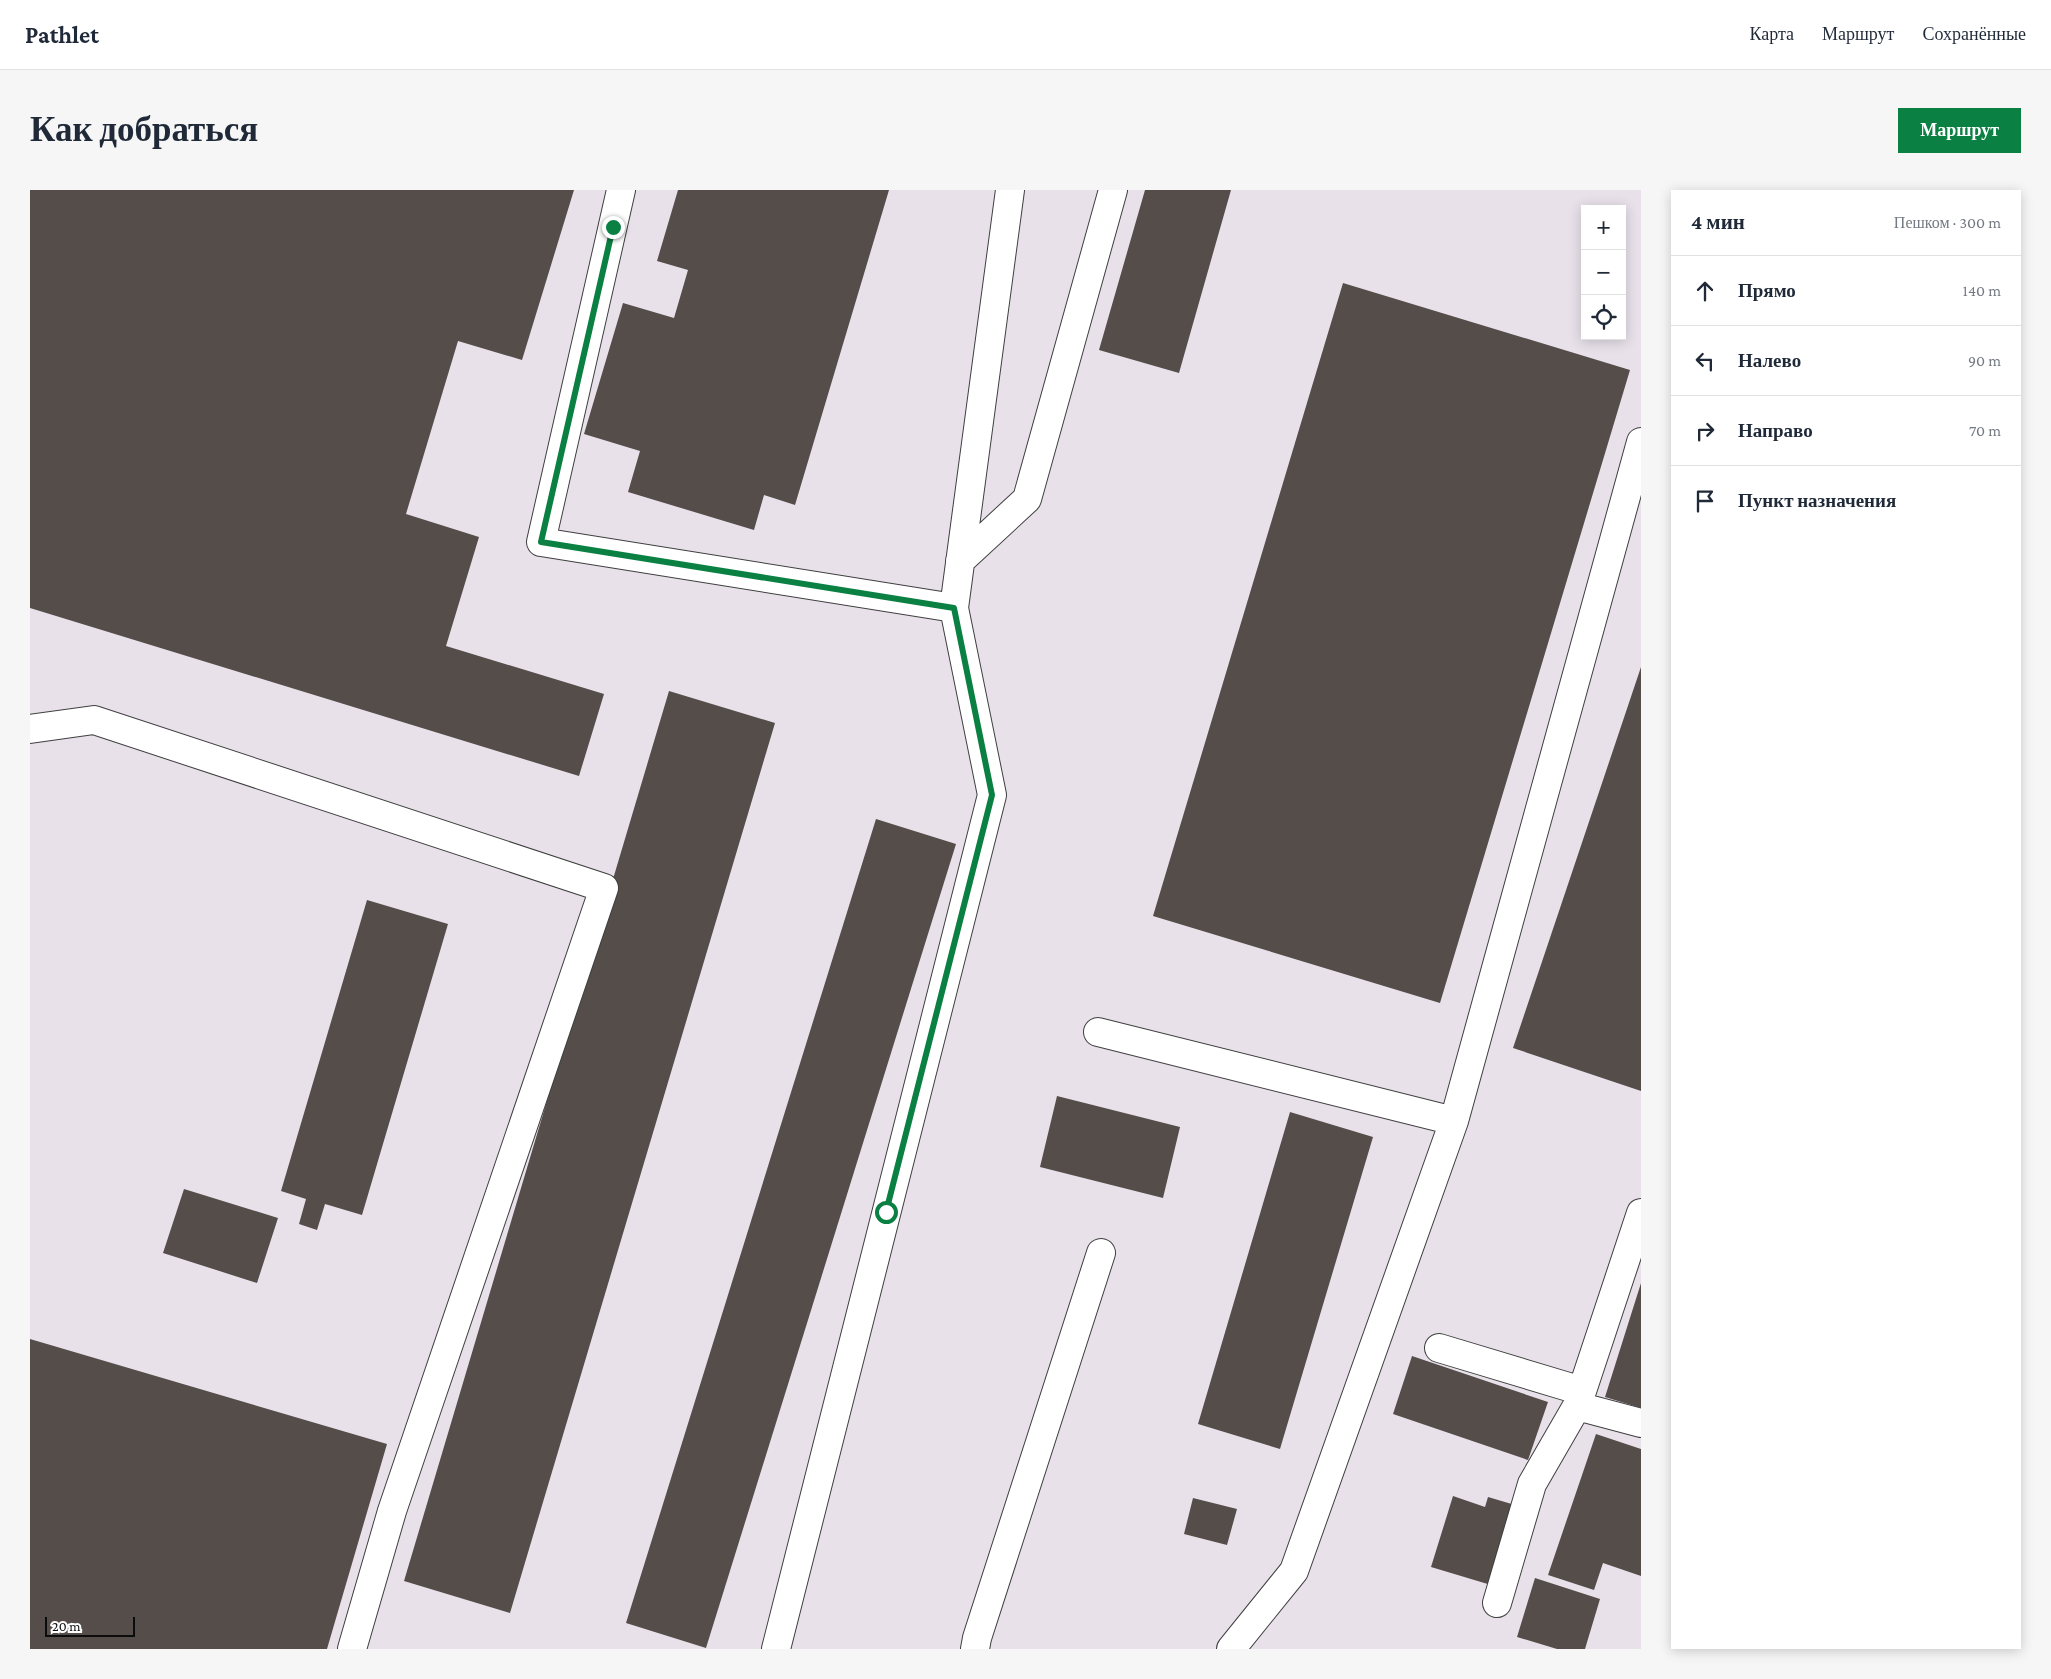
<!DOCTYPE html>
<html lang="ru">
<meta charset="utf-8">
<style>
body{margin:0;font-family:"Crimson Pro",serif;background:#f6f6f7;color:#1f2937}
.controls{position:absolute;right:15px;top:15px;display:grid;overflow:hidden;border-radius:0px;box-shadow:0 2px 12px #0003}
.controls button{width:45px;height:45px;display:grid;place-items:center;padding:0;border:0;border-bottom:1px solid #e0e1e3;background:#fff;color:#1f2937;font:25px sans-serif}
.scale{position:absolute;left:15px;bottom:12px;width:90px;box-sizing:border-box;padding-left:5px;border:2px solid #0c0c0c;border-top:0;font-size:14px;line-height:18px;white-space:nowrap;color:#0c0c0c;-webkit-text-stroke:4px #fff;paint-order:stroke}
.stop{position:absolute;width:15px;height:15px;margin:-11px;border:4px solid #0b8043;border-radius:50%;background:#fff}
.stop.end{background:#0b8043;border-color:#fff;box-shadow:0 1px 5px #0008}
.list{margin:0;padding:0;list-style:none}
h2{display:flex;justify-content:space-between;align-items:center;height:65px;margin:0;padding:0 20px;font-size:21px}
h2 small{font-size:16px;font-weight:400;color:#747a83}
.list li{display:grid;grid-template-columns:32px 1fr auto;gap:15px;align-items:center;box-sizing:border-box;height:70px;padding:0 20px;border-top:1px solid #e0e1e3}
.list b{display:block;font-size:19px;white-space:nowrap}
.list em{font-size:16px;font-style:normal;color:#747a83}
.icon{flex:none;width:28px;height:28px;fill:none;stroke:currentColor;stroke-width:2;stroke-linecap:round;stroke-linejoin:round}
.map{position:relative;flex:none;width:1611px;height:1459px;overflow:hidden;border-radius:0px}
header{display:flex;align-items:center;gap:30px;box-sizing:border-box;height:70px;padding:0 25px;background:#fff;border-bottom:1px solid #e0e1e3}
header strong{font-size:24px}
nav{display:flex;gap:28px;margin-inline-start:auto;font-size:18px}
.intro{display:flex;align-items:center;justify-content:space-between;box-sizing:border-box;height:120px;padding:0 30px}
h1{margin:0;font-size:35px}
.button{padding:12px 22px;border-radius:0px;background:#0b8043;color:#fff;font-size:18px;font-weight:700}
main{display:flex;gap:30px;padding:0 30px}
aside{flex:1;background:#fff;border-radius:0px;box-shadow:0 2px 12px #0003}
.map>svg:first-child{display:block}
</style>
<header>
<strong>Pathlet</strong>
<nav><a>Карта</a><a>Маршрут</a><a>Сохранённые</a></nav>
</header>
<div class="intro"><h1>Как добраться</h1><a class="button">Маршрут</a></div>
<main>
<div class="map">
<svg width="1611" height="1459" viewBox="0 0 1611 1459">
<rect width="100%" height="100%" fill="#fdf9ed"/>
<path fill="#e8e1ea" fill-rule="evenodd" d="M0,0H1611V1459H0ZM1555,19H1592V146H1555Z"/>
<path fill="#544d49" d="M0,0H544L492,170L428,151L376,324L449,347L416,456L574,504L549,586L0,418Z
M648,0H859L765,315L734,305L724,340L598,302L610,261L554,244L593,113L644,128L658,80L627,71Z
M1115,0H1201L1149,183L1069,160Z
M1313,93L1600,180L1410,813L1123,726Z
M1611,477V901L1483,858Z
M639,501L745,533L480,1423L374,1391Z
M846,629L926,654L676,1458L596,1433Z
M337,710L418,734L332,1025L295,1014L287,1040L269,1034L276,1009L251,1001Z
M1027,906L1150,937L1133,1008L1010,977Z
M1260,922L1343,947L1250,1259L1168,1234Z
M154,999L248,1028L227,1093L133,1063Z
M1611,1093V1218L1575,1207Z
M0,1149L357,1254L297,1459H0Z
M1382,1166L1518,1212L1498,1270L1363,1224Z
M1566,1244L1611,1259V1386L1573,1373L1564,1400L1518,1385Z
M1423,1306L1455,1317L1458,1307L1485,1315L1461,1395L1401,1377Z
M1163,1308L1207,1319L1197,1355L1154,1344Z
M1505,1388L1570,1409L1555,1459H1527L1487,1447Z"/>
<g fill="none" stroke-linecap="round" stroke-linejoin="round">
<g stroke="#3f3f3f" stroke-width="30">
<path id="minor" d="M591,0L511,352L924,418
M930,371L997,309L1083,0
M0,539L64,530L574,698L362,1321L322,1459
M1068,842L1424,931
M1409,1158L1552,1201
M1547,1216L1611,1233
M1467,1413L1502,1294L1547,1216L1611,1023
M746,1459L962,605L924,418L980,0
M945,1459L947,1448L1071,1063
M1201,1459L1264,1381L1424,931L1611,252"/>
</g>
<use href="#minor" stroke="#fff" stroke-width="28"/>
</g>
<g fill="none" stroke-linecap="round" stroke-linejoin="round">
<path stroke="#0b8043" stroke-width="6" d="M583,37L511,352L924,418L962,605L856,1022"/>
</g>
</svg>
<div class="controls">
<button>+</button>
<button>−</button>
<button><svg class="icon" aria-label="locate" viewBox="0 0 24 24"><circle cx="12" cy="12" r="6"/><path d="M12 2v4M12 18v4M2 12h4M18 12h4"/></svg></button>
</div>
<div class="scale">20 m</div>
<div class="stop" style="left:856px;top:1022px"></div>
<div class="stop end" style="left:583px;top:37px"></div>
</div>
<aside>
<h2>4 мин<small>Пешком · 300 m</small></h2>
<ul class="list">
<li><svg class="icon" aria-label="ahead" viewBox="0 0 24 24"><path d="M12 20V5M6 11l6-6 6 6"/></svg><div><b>Прямо</b></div><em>140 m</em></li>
<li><svg class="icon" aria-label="left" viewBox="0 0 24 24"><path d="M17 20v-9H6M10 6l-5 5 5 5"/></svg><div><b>Налево</b></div><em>90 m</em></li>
<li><svg class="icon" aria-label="right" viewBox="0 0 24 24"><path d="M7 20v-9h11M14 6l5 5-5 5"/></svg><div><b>Направо</b></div><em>70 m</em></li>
<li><svg class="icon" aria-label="arrive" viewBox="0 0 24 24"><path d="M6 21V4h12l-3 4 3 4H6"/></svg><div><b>Пункт назначения</b></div></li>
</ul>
</aside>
</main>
